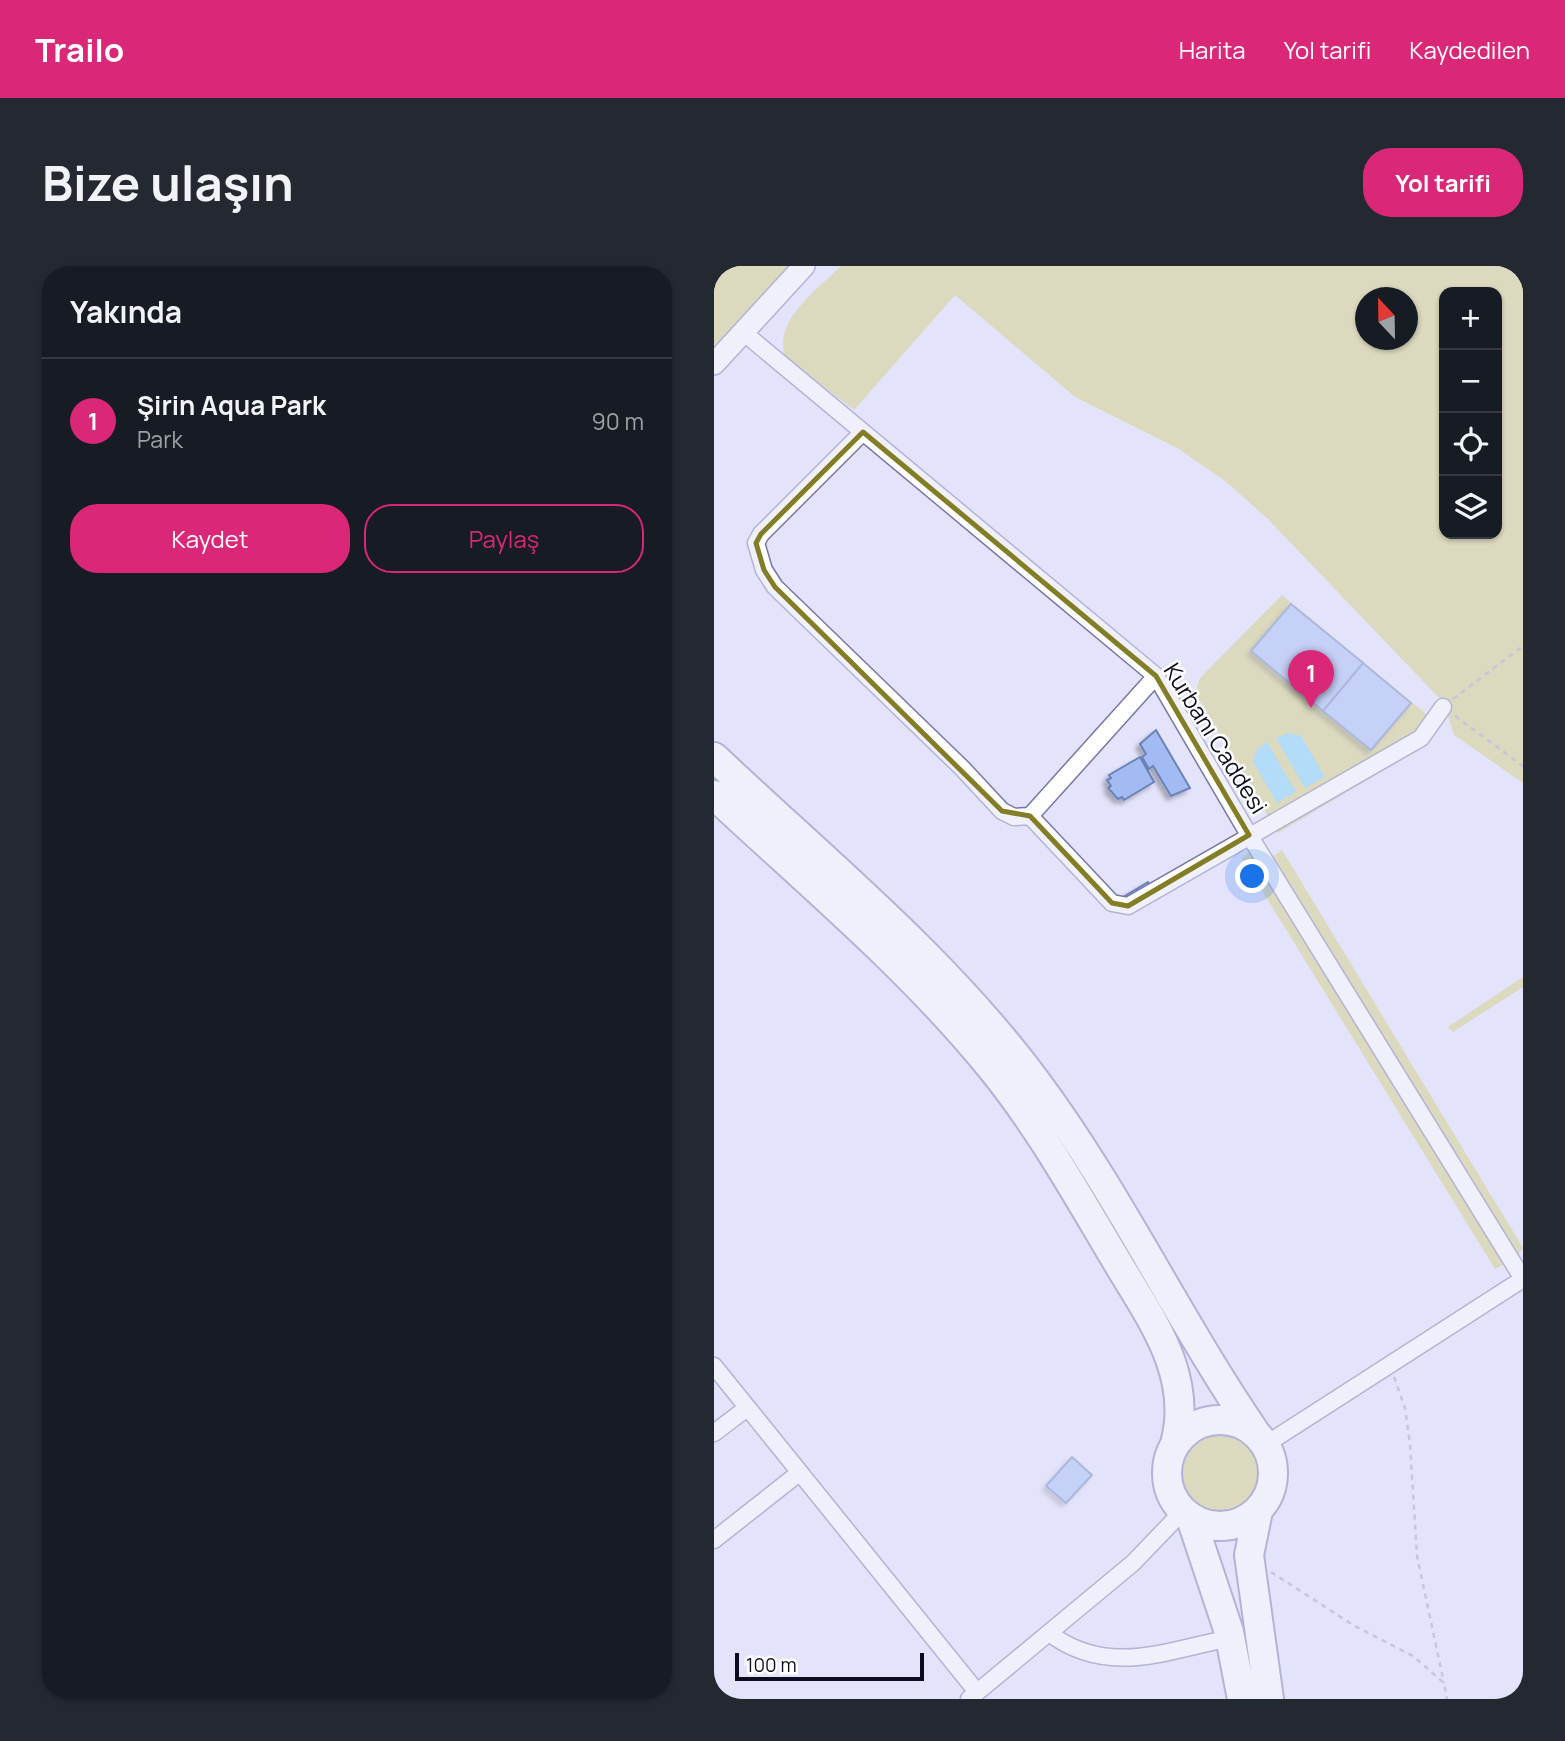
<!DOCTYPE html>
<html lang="tr">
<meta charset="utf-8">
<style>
body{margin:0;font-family:Manrope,sans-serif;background:#242831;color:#f1f3f6}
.controls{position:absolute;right:21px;top:21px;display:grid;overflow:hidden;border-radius:14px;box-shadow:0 2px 5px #0004}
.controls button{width:63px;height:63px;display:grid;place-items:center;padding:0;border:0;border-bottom:2px solid #363941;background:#171b24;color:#f1f3f6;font:35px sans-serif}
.compass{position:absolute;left:641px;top:21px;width:63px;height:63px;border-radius:50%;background:#171b24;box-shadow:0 2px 5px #0004;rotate:338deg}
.scale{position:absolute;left:21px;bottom:18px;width:189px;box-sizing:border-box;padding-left:7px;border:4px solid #0d0b20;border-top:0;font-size:19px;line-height:24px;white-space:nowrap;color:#0d0b20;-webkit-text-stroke:5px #fff;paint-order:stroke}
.you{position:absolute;left:539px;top:611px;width:24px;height:24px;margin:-18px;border:5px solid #fff;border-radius:50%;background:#1a73e8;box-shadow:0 0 0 10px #1a73e833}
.badge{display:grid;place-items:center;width:46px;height:46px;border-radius:50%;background:#db2777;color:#fff;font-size:23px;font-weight:700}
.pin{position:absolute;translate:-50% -58px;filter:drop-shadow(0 2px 4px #0008)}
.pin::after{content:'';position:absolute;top:37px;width:24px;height:21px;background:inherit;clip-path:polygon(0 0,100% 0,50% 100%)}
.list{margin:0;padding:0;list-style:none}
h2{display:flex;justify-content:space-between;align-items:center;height:91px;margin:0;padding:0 28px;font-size:30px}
h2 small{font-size:23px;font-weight:400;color:#9ea1a6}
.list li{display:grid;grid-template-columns:46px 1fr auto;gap:21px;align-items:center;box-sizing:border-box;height:126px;padding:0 28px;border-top:2px solid #363941}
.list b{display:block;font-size:26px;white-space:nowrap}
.list p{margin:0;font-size:23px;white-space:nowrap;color:#9ea1a6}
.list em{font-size:23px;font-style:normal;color:#9ea1a6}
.actions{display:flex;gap:14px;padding:21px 28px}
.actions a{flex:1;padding:16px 0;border:2px solid #db2777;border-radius:28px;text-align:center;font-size:24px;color:#db2777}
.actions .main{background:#db2777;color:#fff}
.icon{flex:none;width:38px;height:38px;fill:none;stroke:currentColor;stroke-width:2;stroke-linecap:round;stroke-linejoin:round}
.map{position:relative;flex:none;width:809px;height:1433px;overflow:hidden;border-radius:28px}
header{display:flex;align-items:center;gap:42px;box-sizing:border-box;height:98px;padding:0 35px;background:#db2777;color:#fff}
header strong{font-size:33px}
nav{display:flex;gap:38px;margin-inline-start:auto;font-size:24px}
.intro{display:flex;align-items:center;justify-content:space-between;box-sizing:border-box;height:168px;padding:0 42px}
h1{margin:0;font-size:49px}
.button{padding:18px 32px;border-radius:28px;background:#db2777;color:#fff;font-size:24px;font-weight:700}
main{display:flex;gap:42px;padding:0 42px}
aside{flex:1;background:#171b24;border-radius:28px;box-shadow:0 2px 5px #0004}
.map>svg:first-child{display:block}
</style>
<header>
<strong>Trailo</strong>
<nav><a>Harita</a><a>Yol tarifi</a><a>Kaydedilen</a></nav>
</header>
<div class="intro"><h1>Bize ulaşın</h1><a class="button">Yol tarifi</a></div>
<main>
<aside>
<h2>Yakında<small></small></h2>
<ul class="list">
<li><span class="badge">1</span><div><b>Şirin Aqua Park</b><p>Park</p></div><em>90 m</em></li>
</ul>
<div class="actions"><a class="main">Kaydet</a><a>Paylaş</a></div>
</aside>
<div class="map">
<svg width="809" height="1433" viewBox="0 0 809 1433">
<defs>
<filter id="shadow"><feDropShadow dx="-4" dy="4" stdDeviation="2" flood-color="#0004"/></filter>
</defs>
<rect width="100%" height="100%" fill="#e3e3fc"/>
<path fill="#d1cc74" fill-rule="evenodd" d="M0,0H82L0,80Z
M127,0H809V517L740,469L730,437L553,252L511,215L465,183L361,131L241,29L140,144L71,91C59,54 103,24 127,0ZM730,26H783V268H730ZM652,32H694V74H652Z
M568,329L723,457L714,478L564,567L481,427L486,412Z
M539,584L791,998L781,1003L528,592Z
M568,584L809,982L804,989L558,591Z
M809,711V721L739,766L734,761Z
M465 1207a41 41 0 1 1 82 0a41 41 0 1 1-82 0Z"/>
<path fill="#78d2f5" d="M574,467L587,470L611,511L591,522L562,472Z
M553,476L582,526L563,537L539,496L543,483Z"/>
<path fill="#a2bbf3" stroke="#6b82b7" stroke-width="2" filter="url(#shadow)" d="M577,338L649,397L609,445L537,385Z
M649,397L697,437L657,484L609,445Z
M442,464L476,522L457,530L439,500L435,503L428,491L432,488L426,478Z
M426,491L440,516L410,534L408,531L404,533L394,522L397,520L393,514L397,512L395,509Z
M434,616L441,627L415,642L409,631Z
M358,1191L378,1209L352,1237L332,1220Z"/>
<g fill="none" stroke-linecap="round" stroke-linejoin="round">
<g stroke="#7875ad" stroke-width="19">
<path id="street" d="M29,66L442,410L535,569L809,1013
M149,166L47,268L42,277L50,304L61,321L248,502L288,545L300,551L316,550
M442,410L316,550L398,637L414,640L707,472L729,441
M0,1100L263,1426
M0,1167L33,1142
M551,1179L809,1013
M0,1274L85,1207
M335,1367C393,1411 452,1385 516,1372
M255,1433L419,1297L468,1246"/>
</g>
<g stroke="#7875ad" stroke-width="24">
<path id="secondary" d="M0,98L90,0"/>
</g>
<g stroke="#7875ad" stroke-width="32">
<path id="highway" d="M0,491C110,595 230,692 321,814C404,925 464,1054 543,1169
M0,529C93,616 194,700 275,799C325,860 362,927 402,994C436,1052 480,1108 461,1178
M453 1207a53 53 0 1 1 106 0a53 53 0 1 1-106 0Z
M544,1245L535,1289L555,1433
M477,1252L515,1366L528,1433"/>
</g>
<path stroke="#a09fb7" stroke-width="2.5" stroke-dasharray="5 5" stroke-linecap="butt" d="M739,433L809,380
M741,450L809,500
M680,1111L691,1142L696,1178L703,1290L730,1417
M557,1306L639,1359L699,1390L730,1417L733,1433"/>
<use href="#street" stroke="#fff" stroke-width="16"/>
<use href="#secondary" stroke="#fff" stroke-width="21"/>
<use href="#highway" stroke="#fff" stroke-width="28"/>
</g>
<path d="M0 0H809V1433H0ZM149,166L442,410L535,569L414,640L398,637L316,550L288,545L61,321L50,304L42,277L47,268Z" fill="#e3e3fc" fill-opacity=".55" fill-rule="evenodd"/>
<path fill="none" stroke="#837e25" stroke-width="5" stroke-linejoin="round" d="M149,166L442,410L535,569L414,640L398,637L316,550L288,545L61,321L50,304L42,277L47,268Z"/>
<g text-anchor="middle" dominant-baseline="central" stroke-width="5" stroke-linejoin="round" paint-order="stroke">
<g font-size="23" fill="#0d0b20" stroke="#fff">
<text transform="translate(502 472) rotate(58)">Kurbanı Caddesi</text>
</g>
</g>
</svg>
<div class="controls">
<button>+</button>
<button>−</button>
<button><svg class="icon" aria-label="locate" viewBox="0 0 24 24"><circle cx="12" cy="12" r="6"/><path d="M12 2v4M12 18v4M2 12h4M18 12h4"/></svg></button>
<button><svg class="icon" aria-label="layers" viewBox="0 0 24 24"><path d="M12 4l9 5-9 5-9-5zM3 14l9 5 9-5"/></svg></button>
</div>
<svg class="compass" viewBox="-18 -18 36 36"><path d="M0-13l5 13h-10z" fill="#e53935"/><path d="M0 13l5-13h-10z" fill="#9ea1a6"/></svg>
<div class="scale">100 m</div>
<div class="you"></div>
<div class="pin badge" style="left:597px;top:442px">1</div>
</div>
</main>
